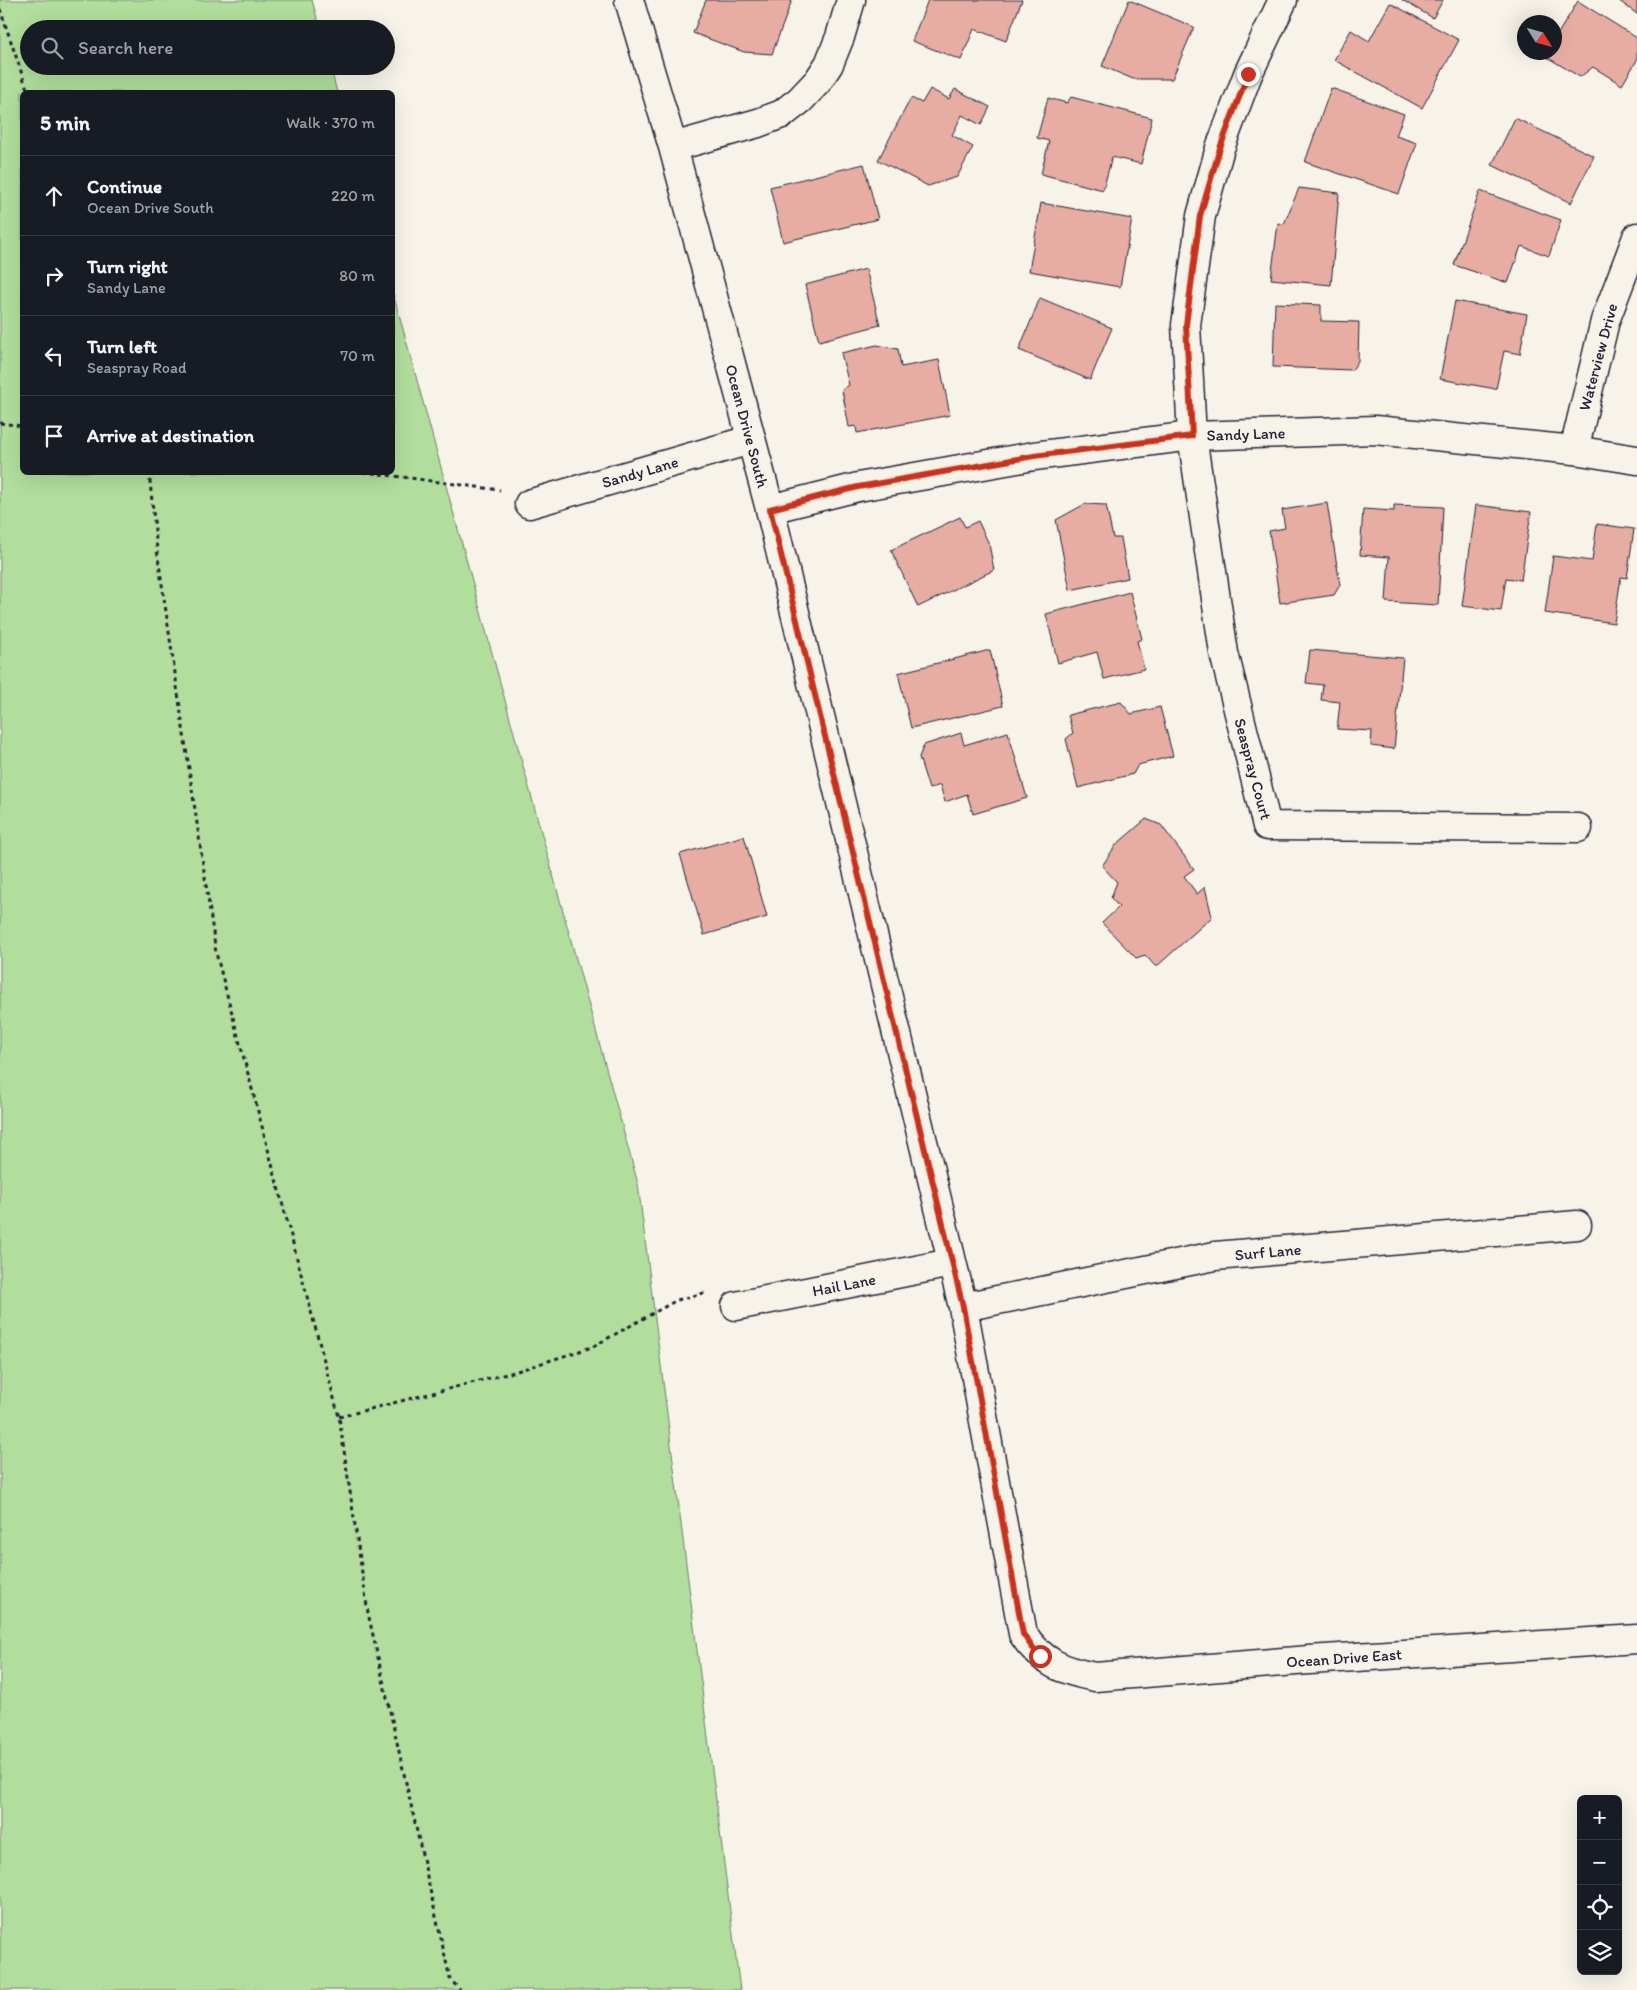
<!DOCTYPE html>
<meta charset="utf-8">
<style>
body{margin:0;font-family:Itim,sans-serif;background:#242831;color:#f1f3f6}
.controls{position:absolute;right:15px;bottom:15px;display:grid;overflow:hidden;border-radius:8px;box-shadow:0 5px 20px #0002}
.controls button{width:45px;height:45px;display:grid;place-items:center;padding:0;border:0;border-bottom:1px solid #363941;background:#171b24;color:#f1f3f6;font:25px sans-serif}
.compass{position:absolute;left:1517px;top:15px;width:45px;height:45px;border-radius:50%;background:#171b24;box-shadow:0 5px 20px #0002;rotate:127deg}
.stop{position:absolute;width:15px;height:15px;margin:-11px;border:4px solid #c8321e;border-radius:50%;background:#fff}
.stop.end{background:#c8321e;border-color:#fff;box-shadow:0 1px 5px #0008}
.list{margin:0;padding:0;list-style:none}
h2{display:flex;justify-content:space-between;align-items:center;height:65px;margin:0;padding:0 20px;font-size:21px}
h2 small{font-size:16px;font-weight:400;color:#9ea1a6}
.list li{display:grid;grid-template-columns:32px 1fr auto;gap:15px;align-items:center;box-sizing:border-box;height:80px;padding:0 20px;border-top:1px solid #363941}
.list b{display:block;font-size:19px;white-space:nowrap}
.list p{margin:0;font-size:16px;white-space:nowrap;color:#9ea1a6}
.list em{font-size:16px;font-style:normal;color:#9ea1a6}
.icon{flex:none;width:28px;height:28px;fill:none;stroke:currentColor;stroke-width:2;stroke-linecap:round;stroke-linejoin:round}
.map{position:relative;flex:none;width:1637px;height:1990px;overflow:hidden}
.search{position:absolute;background:#171b24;box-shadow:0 5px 20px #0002;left:20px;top:20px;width:375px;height:55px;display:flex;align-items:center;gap:12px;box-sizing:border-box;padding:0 18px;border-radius:28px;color:#9ea1a6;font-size:19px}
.panel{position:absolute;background:#171b24;box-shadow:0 5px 20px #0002;left:20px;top:90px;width:375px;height:385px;border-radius:8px}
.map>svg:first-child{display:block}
</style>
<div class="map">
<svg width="1637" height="1990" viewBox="0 0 1637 1990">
<rect width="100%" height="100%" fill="#f7f3e8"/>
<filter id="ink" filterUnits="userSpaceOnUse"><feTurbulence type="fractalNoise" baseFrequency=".02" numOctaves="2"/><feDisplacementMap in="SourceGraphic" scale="10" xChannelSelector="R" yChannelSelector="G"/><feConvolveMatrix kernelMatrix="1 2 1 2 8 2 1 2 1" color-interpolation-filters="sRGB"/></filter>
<g filter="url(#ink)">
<path fill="#b1de9c" stroke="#6a806c" d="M0,0H312L320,29H29V66H330L337,92H22V472H392L393,293L638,1184L740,1990H0Z"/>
<path fill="#e7ada2" stroke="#22223b" d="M706,0H792L772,54L744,52L693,33Z
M928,0H1022L1006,41L974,29L961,60L912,41Z
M1129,0L1194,27L1172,79H1133L1102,66Z
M1402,0H1443L1433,18Z
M1618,0H1637V14Z
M1578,1L1637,38V60L1622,85L1593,67L1580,77L1545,56L1546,52H1554V40Z
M1390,3L1459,40L1422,108L1334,60L1351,30L1369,41Z
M1331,88L1404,114L1396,136L1417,143L1399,194L1305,162Z
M930,89L949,99L955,89L990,107L981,125L962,115L952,135L973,147L957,177L928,186L878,160L911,98L922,103Z
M1071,97L1152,118L1141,164L1112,157L1103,190L1041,174L1049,141L1037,138L1048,98L1067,103Z
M1515,118L1594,156L1571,203L1492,165Z
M864,164L878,219L783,242L770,187Z
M1299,188L1339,193L1331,285L1271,279L1278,223L1284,224Z
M1480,191L1561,220L1549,256L1521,246L1508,283L1454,265Z
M1041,203L1132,219L1120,287L1029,271Z
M866,269L880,325L819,341L805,285Z
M1040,298L1112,328L1090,380L1019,350Z
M1455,301L1527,314L1520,354L1504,351L1496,389L1440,379Z
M1275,303L1321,305V321L1359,322L1358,361L1352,370L1273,367Z
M877,345L898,349L901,367L939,360L950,415L857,433L856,426L849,427L842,390L849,385L841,353Z
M1327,503L1340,585L1334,595L1280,603L1269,531L1285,528L1282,510Z
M1085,504L1106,505L1113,538H1121L1128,578L1070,590L1056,520Z
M1394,505L1443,507L1438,605L1386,602L1389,557L1360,555L1363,509L1394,511Z
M1476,505L1531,512L1521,580L1506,578L1501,611L1462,606Z
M960,517L965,527L978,521L989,544L994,570L918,607L891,550Z
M1597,524L1634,529L1627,578L1621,577L1614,623L1545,613L1553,556L1592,561Z
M1130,592L1142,639L1137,641L1144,669L1104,679L1097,652L1058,663L1046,614Z
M990,650L1003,706L911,728L898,673Z
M1310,650L1403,658L1394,749L1371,746L1372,731L1337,729L1340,702L1321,700L1323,685L1306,683Z
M1121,702L1131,714L1160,707L1173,756L1138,765L1133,774L1078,788L1066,739L1073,733L1068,715Z
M1008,732L1027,798L973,814L967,794L945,802L940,785L929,789L919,757L924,745L961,733L964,745Z
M1146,819L1161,825L1194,869L1184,876L1197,894L1205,887L1212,917L1156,967L1145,955L1136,958L1102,923L1119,907L1111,898L1117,882L1102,866L1116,845Z
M744,836L767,917L704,935L680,854Z"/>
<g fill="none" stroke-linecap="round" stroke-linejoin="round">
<g stroke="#22223b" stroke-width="31">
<path id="minor" d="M629,0L673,147L770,509L963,1307L1023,1634C1041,1662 1063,1671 1095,1677L1309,1660L1637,1639
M1283,0L1248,74L1220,148L1201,216L1186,325L1192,436L1224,653L1267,826L1578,828
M673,147L758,123L782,114L800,100L818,81L829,64L840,37L851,0
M1574,450L1605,321L1637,237
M529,504L750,440
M770,509L858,487L1034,456L1192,436L1375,430L1574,450L1637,460
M736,1306L951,1263
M963,1307L1215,1256L1577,1225"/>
</g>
<path stroke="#22223b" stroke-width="3" stroke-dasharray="4 4" stroke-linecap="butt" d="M0,9L28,92
M0,423L22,426
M149,472L157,550L216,953L339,1417L368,1613L450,1979L460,1990
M364,472L500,490
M339,1417L514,1372L592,1347L677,1300L708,1292"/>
<use href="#minor" stroke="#f7f3e8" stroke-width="28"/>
</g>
</g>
<g fill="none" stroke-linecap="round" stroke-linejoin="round" filter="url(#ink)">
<path stroke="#c8321e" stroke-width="6" d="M1040,1656L1032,1647L1023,1634L963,1307L770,509L858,487L1034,456L1192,436L1186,325L1200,216L1220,148L1248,74"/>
</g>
<g text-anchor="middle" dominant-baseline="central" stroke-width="5" stroke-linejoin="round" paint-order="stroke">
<g font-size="16" fill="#22223b" stroke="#f7f3e8">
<text transform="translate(1598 357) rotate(-75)">Waterview Drive</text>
<text transform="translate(747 426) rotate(75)">Ocean Drive South</text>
<text transform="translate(1246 434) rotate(-2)">Sandy Lane</text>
<text transform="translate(640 472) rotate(-16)">Sandy Lane</text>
<text transform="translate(1253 769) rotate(75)">Seaspray Court</text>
<text transform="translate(1268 1252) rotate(-5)">Surf Lane</text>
<text transform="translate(844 1285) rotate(-11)">Hail Lane</text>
<text transform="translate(1344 1658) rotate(-4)">Ocean Drive East</text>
</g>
</g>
</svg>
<div class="controls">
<button>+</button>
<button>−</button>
<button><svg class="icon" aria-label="locate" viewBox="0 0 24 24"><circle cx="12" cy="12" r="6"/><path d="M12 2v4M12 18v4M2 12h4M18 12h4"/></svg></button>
<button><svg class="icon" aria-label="layers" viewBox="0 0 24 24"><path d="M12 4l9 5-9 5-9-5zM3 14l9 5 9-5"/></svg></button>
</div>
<svg class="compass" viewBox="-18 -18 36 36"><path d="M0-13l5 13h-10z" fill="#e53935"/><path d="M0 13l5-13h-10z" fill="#9ea1a6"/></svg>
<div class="stop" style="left:1040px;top:1656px"></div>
<div class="stop end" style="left:1248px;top:74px"></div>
<div class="search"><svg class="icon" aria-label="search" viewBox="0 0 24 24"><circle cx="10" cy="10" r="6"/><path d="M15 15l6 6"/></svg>Search here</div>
<section class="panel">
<h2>5 min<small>Walk · 370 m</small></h2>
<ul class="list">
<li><svg class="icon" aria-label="ahead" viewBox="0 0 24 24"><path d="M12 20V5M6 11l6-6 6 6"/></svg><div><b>Continue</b><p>Ocean Drive South</p></div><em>220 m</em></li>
<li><svg class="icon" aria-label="right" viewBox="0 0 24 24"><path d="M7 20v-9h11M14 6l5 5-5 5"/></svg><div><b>Turn right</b><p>Sandy Lane</p></div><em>80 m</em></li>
<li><svg class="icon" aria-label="left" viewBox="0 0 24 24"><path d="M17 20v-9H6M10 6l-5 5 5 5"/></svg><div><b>Turn left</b><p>Seaspray Road</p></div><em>70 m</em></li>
<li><svg class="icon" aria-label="arrive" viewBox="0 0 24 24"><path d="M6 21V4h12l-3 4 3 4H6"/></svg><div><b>Arrive at destination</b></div></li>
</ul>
</section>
</div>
